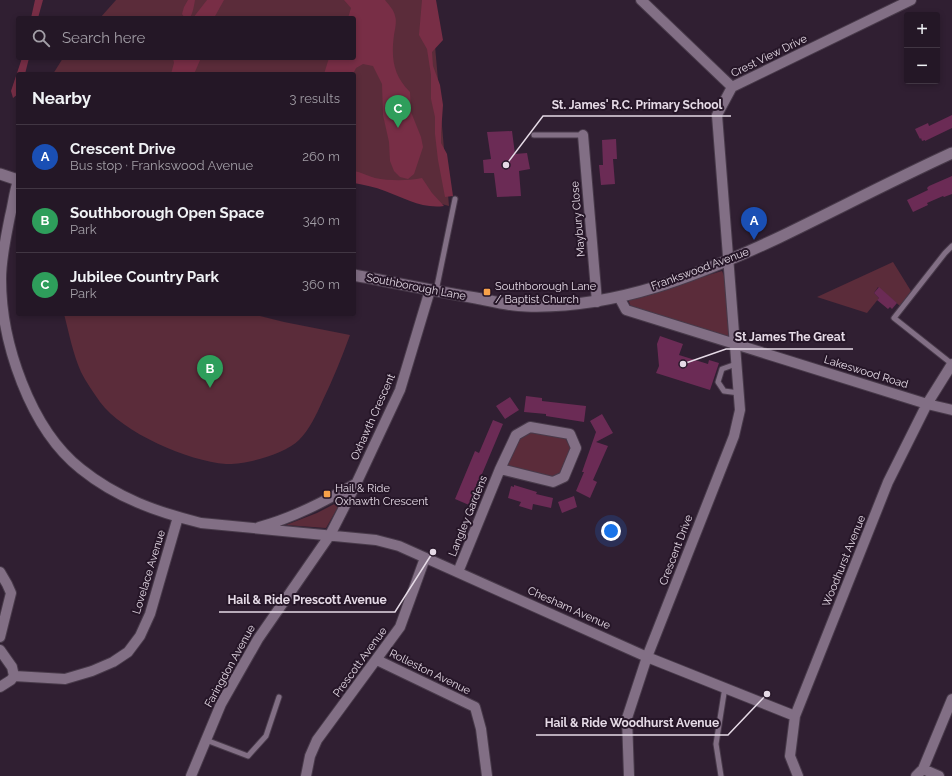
<!DOCTYPE html>
<meta charset="utf-8">
<style>
body{margin:0;font-family:Raleway,sans-serif;background:#302432;color:#f1f3f6}
.controls{position:absolute;right:12px;top:12px;display:grid;overflow:hidden;border-radius:4px;box-shadow:0 2px 6px #0003}
.controls button{width:36px;height:36px;display:grid;place-items:center;padding:0;border:0;border-bottom:1px solid #413643;background:#241726;color:#f1f3f6;font:20px sans-serif}
.you{position:absolute;left:611px;top:531px;width:14px;height:14px;margin:-10px;border:3px solid #fff;border-radius:50%;background:#1a73e8;box-shadow:0 0 0 6px #1a73e833}
.badge{display:grid;place-items:center;width:26px;height:26px;border-radius:50%;background:#f7a149;color:#fff;font-size:13px;font-weight:700}
.pin{position:absolute;translate:-50% -33px;filter:drop-shadow(0 1px 2px #0008)}
.pin::after{content:'';position:absolute;top:21px;width:14px;height:12px;background:inherit;clip-path:polygon(0 0,100% 0,50% 100%)}
.list{margin:0;padding:0;list-style:none}
h2{display:flex;justify-content:space-between;align-items:center;height:52px;margin:0;padding:0 16px;font-size:17px}
h2 small{font-size:13px;font-weight:400;color:#a39fa7}
.list li{display:grid;grid-template-columns:26px 1fr auto;gap:12px;align-items:center;box-sizing:border-box;height:64px;padding:0 16px;border-top:1px solid #413643}
.list b{display:block;font-size:15px;white-space:nowrap}
.list p{margin:0;font-size:13px;white-space:nowrap;color:#a39fa7}
.list em{font-size:13px;font-style:normal;color:#a39fa7}
.icon{flex:none;width:22px;height:22px;fill:none;stroke:currentColor;stroke-width:2;stroke-linecap:round;stroke-linejoin:round}
.map{position:relative;flex:none;width:952px;height:776px;overflow:hidden}
.search{position:absolute;background:#241726;box-shadow:0 2px 6px #0003;left:16px;top:16px;width:340px;height:44px;display:flex;align-items:center;gap:10px;box-sizing:border-box;padding:0 14px;border-radius:4px;color:#a39fa7;font-size:15px}
.panel{position:absolute;background:#241726;box-shadow:0 2px 6px #0003;left:16px;top:72px;width:340px;height:244px;border-radius:4px}
.map>svg:first-child{display:block}
</style>
<div class="map">
<svg width="952" height="776" viewBox="0 0 952 776">
<rect width="100%" height="100%" fill="#301f32"/>
<path fill="#5b2c3a" d="M116,0H431L449,206L354,181V74H53L63,58H354V18H100Z
M893,262L911,291L900,306L878,287L874,293L879,298L867,313L817,297Z
M722,271L725,278L729,331L728,340L631,307L628,299Z
M64,314H252L284,322L350,335C342,357 333,379 322,402C316,415 310,429 299,440C285,454 245,465 226,464C188,461 123,433 100,402C94,393 86,382 81,372C73,354 69,333 64,314Z
M531,432L564,436L571,449L561,475L550,478L507,466L519,438Z
M342,500L326,528L286,525L317,513Z"/>
<path fill="#782e46" d="M35,0H43L38,18H31Z
M188,0H195C194,6 193,12 190,18H185L182,14L184,7Z
M207,0H224L214,18H193Z
M344,0H385C389,5 394,10 395,16C397,21 395,29 394,35C391,58 393,75 410,92L411,112L421,137L423,147L414,174L408,179L400,177L394,171L390,161L389,142L383,115L382,84L373,66L363,64L356,68L353,74H324L329,58H354V18H348L351,8Z
M422,0H436L443,40L432,52L433,66L440,85L443,105L441,133V143L447,154L453,196L445,197L438,160L435,134V117L431,99V75L427,49L419,35Z
M22,58H29L25,74H18V94L13,98L11,91Z
M173,58H201L194,74H171L174,63Z
M354,171C361,172 368,176 375,178C390,181 407,181 422,178L432,193L444,206C422,209 404,198 385,191C375,187 364,185 354,183Z"/>
<path fill="#6b2b55" d="M952,115V128L925,141V140L922,141L921,138L920,139L915,129L928,123L929,126Z
M512,131L515,154L527,153L530,169L519,171L521,196L497,197L494,173H484L483,160L491,159L487,132Z
M616,139L617,159H613L615,184L601,185L599,165H603L602,140Z
M952,176V194L944,197L943,196L927,203L928,205L913,212L907,200L928,190L927,188L929,186Z
M879,287L897,303L892,309L890,307L888,309L877,300L879,298L874,293Z
M660,336L683,344L679,355L708,364L709,360L719,363L710,390L656,373L659,366L657,344Z
M526,396L542,398V401L586,406L584,422L546,416V414L524,412Z
M510,397L519,410L505,419L496,406Z
M602,414L613,433L596,442L608,446L593,480L597,482L590,498L576,491L584,472H582L596,432L590,421Z
M493,420L503,424L469,505L455,499L475,451L479,453Z
M514,485L537,492L536,494L553,498L551,508L533,504L532,510L519,506L521,502L508,498L511,486L514,487Z
M574,496L577,507L562,513L558,502Z"/>
<g fill="none" stroke-linecap="round" stroke-linejoin="round">
<g stroke="#483a4a" stroke-width="7">
<path id="service" d="M534,135H583
M952,246L945,253L894,318L952,364
M436,291L455,199
M736,364L722,369L718,382L724,391L739,393
M206,740L248,756L266,736L279,697
M721,776L716,744L725,687"/>
</g>
<g stroke="#483a4a" stroke-width="12">
<path id="minor" d="M641,0L732,87
M583,135L597,302
M18,181C14,192 13,205 10,216C6,237 1,258 1,279C1,342 30,429 81,469C117,498 157,512 201,523L376,540L399,546L647,657L795,716
M619,297L626,310L927,404L952,410
M259,527C293,518 325,501 355,484
M0,572L7,584L11,593L0,637
M458,572L500,469L516,435L530,427L570,434L576,448L564,477L553,482L500,469
M0,650L12,667L14,676
M377,660L475,707L481,729L487,776
M14,676L65,679L92,671L113,662L128,652L140,636L150,614L178,517
M0,687L11,680L14,676
M923,769L939,776
M191,776L221,704L258,639L330,535L356,484L400,390L430,290
M306,776L310,756L317,740L400,627L425,558
M629,776L627,718L647,657L734,436L740,410L717,115L732,87L911,0
M798,776L790,756L795,716L888,482L927,404L952,364
M916,776L923,769L952,699"/>
</g>
<g stroke="#483a4a" stroke-width="13">
<path id="tertiary" d="M0,174L18,180
M354,275C395,283 435,291 476,298C492,301 509,306 526,306C615,309 699,275 778,238C836,210 893,180 952,153"/>
</g>
<use href="#service" stroke="#826f85" stroke-width="5"/>
<use href="#minor" stroke="#826f85" stroke-width="10"/>
<use href="#tertiary" stroke="#826f85" stroke-width="11"/>
</g>
<g fill="#f7a149" stroke="#261628" stroke-width="1.5">
<rect x="483" y="288" width="8" height="8" rx="2"/>
<rect x="323" y="490" width="8" height="8" rx="2"/>
</g>
<g text-anchor="middle" dominant-baseline="central" stroke-width="4" stroke-linejoin="round" paint-order="stroke">
<g font-size="11" fill="#e5dae6" stroke="#261628">
<text transform="translate(769 56) rotate(-26)">Crest View Drive</text>
<text transform="translate(578 219) rotate(-95)">Maybury Close</text>
<text transform="translate(700 269) rotate(-20)">Frankswood Avenue</text>
<text transform="translate(416 287) rotate(11)">Southborough Lane</text>
<text transform="translate(866 372) rotate(17)">Lakeswood Road</text>
<text transform="translate(373 417) rotate(-66)">Oxhawth Crescent</text>
<text transform="translate(468 516) rotate(-68)">Langley Gardens</text>
<text transform="translate(676 550) rotate(-69)">Crescent Drive</text>
<text transform="translate(844 561) rotate(-68)">Woodhurst Avenue</text>
<text transform="translate(149 572) rotate(-73)">Lovelace Avenue</text>
<text transform="translate(569 608) rotate(24)">Chesham Avenue</text>
<text transform="translate(360 662) rotate(-54)">Prescott Avenue</text>
<text transform="translate(230 666) rotate(-61)">Faringdon Avenue</text>
<text transform="translate(430 672) rotate(26)">Rolleston Avenue</text>
</g>
<g font-size="11" fill="#e5dae6" stroke="#261628" text-anchor="start">
<text x="495" y="286">Southborough Lane<tspan x="495" dy="13">/ Baptist Church</tspan></text>
<text x="335" y="488">Hail &amp; Ride<tspan x="335" dy="13">Oxhawth Crescent</tspan></text>
</g>
</g>
<path fill="none" stroke="#e5dae6" stroke-width="1.5" d="M506 165L543 116H731M683 364L726 349H853M433 552L395 612H219M767 694L728 735H536"/>
<g fill="#e5dae6" stroke="#261628" stroke-width="1.5">
<circle cx="506" cy="165" r="4"/>
<circle cx="683" cy="364" r="4"/>
<circle cx="433" cy="552" r="4"/>
<circle cx="767" cy="694" r="4"/>
</g>
<g font-size="12" text-anchor="middle" font-weight="bold" fill="#e5dae6" stroke="#261628" stroke-width="4" stroke-linejoin="round" paint-order="stroke">
<text x="637" y="109">St. James' R.C. Primary School</text>
<text x="790" y="341">St James The Great</text>
<text x="307" y="604">Hail &amp; Ride Prescott Avenue</text>
<text x="632" y="727">Hail &amp; Ride Woodhurst Avenue</text>
</g>
</svg>
<div class="controls">
<button>+</button>
<button>−</button>
</div>
<div class="you"></div>
<div class="pin badge" style="left:754px;top:240px;background:#1a4fb4">A</div>
<div class="pin badge" style="left:210px;top:388px;background:#2e9e5b">B</div>
<div class="pin badge" style="left:398px;top:128px;background:#2e9e5b">C</div>
<div class="search"><svg class="icon" aria-label="search" viewBox="0 0 24 24"><circle cx="10" cy="10" r="6"/><path d="M15 15l6 6"/></svg>Search here</div>
<section class="panel">
<h2>Nearby<small>3 results</small></h2>
<ul class="list">
<li><span class="badge" style="background:#1a4fb4">A</span><div><b>Crescent Drive</b><p>Bus stop · Frankswood Avenue</p></div><em>260 m</em></li>
<li><span class="badge" style="background:#2e9e5b">B</span><div><b>Southborough Open Space</b><p>Park</p></div><em>340 m</em></li>
<li><span class="badge" style="background:#2e9e5b">C</span><div><b>Jubilee Country Park</b><p>Park</p></div><em>360 m</em></li>
</ul>
</section>
</div>
